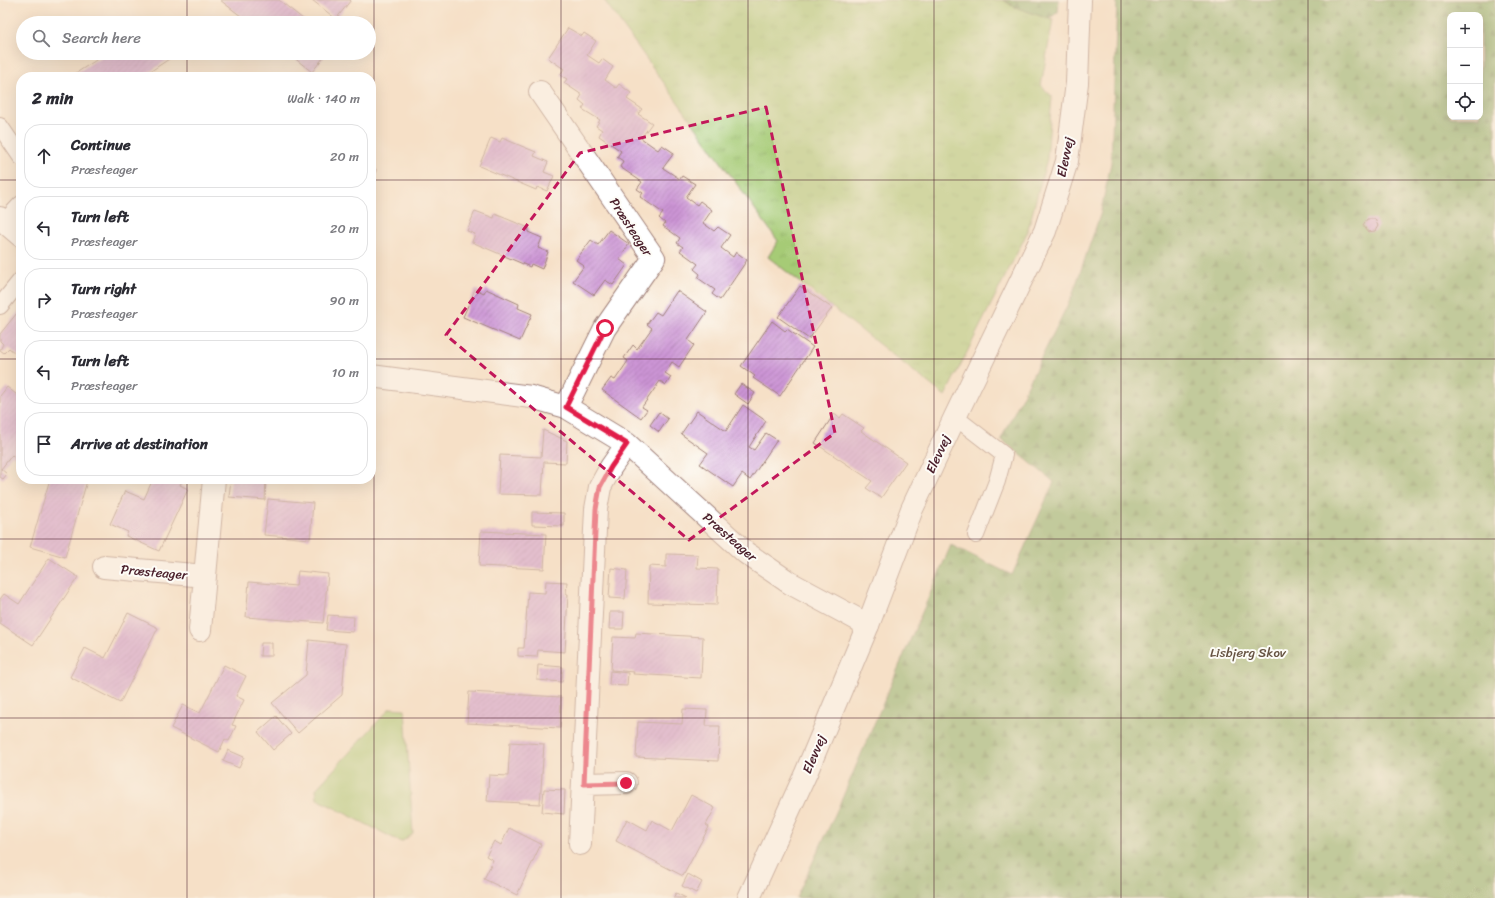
<!DOCTYPE html>
<meta charset="utf-8">
<style>
body{margin:0;font-family:Sriracha,sans-serif;background:#f2f2f3;color:#2b2b33}
.controls{position:absolute;right:12px;top:12px;display:grid;overflow:hidden;border-radius:8px;box-shadow:0 4px 16px #0002}
.controls button{width:36px;height:36px;display:grid;place-items:center;padding:0;border:0;border-bottom:1px solid #e1e1e2;background:#fff;color:#2b2b33;font:20px sans-serif}
.stop{position:absolute;width:12px;height:12px;margin:-9px;border:3px solid #e11d48;border-radius:50%;background:#fff}
.stop.end{background:#e11d48;border-color:#fff;box-shadow:0 1px 4px #0008}
.list{margin:0;padding:0;list-style:none}
h2{display:flex;justify-content:space-between;align-items:center;height:52px;margin:0;padding:0 16px;font-size:17px}
h2 small{font-size:13px;font-weight:400;color:#7c7c81}
.list li{display:grid;grid-template-columns:26px 1fr auto;gap:12px;align-items:center;box-sizing:border-box;height:64px;margin:0 8px 8px;padding:0 8px;border:1px solid #e1e1e2;border-radius:16px}
.list b{display:block;font-size:15px;white-space:nowrap}
.list p{margin:0;font-size:13px;white-space:nowrap;color:#7c7c81}
.list em{font-size:13px;font-style:normal;color:#7c7c81}
.icon{flex:none;width:22px;height:22px;fill:none;stroke:currentColor;stroke-width:2;stroke-linecap:round;stroke-linejoin:round}
.map{position:relative;flex:none;width:1495px;height:898px;overflow:hidden}
.search{position:absolute;background:#fff;box-shadow:0 4px 16px #0002;left:16px;top:16px;width:360px;height:44px;display:flex;align-items:center;gap:10px;box-sizing:border-box;padding:0 14px;border-radius:22px;color:#7c7c81;font-size:15px}
.panel{position:absolute;background:#fff;box-shadow:0 4px 16px #0002;left:16px;top:72px;width:360px;height:412px;border-radius:16px}
.map>svg:first-child{display:block}
</style>
<div class="map">
<svg width="1495" height="898" viewBox="0 0 1495 898">
<defs>
<pattern id="grass-tufts" width="24" height="20" patternUnits="userSpaceOnUse"><rect width="24" height="20" fill="#a6cb76"/><path d="M3 7l-1-3M5 7V3M7 7l1-3M15 17l-1-3M17 17v-4M19 17l1-3" fill="none" stroke="#90ae66"/></pattern>
<pattern id="forest-firs" width="22" height="20" patternUnits="userSpaceOnUse"><rect width="22" height="20" fill="#84af67"/><path d="M5 1l3.5 6h-7zM16 11l3.5 6h-7z" fill="#6e8e55"/></pattern>
<pattern id="building-hatch" width="6" height="6" patternUnits="userSpaceOnUse"><rect width="6" height="6" fill="#cc94d5"/><path d="M-1 1l2-2M0 6l6-6M5 7l2-2" fill="none" stroke="#a878ad"/></pattern>
</defs>
<rect width="100%" height="100%" fill="#fdfcf7"/>
<filter id="ink" filterUnits="userSpaceOnUse"><feTurbulence type="fractalNoise" baseFrequency=".025" numOctaves="2"/><feDisplacementMap in="SourceGraphic" scale="8" xChannelSelector="R" yChannelSelector="G"/><feConvolveMatrix kernelMatrix="1 2 1 2 8 2 1 2 1" color-interpolation-filters="sRGB"/></filter>
<filter id="wash" filterUnits="userSpaceOnUse"><feTurbulence type="fractalNoise" baseFrequency=".012" numOctaves="4" result="noise"/><feDisplacementMap in="SourceGraphic" scale="16" xChannelSelector="R" yChannelSelector="G"/><feGaussianBlur stdDeviation="0.9" result="paint"/><feColorMatrix in="noise" values="0 0 0 0 0 0 0 0 0 0 0 0 0 0 0 0 0 1.4 0 .05"/><feComposite in="paint" operator="in"/></filter>
<g filter="url(#wash)">
<rect width="100%" height="100%" fill="#f6e0c7"/>
<path fill="url(#grass-tufts)" stroke="#787550" d="M604,0H1003L1015,7L1053,20L1041,86L1052,96L1047,159L1027,233L945,396L768,257L778,241Z"/>
<path fill="url(#forest-firs)" stroke="#676749" fill-rule="evenodd" d="M1003,0H1059L1058,12L1049,19L1015,7Z
M1117,0H1495V898H796L838,808L951,545L1012,575L1054,482L1001,439L1072,296L1100,215L1111,163ZM1450,15H1480V117H1450Z"/>
<path fill="#a6cb76" stroke="#787550" d="M390,708L405,709L413,834L401,842L317,799L316,789Z"/>
<g id="blocks">
<path fill="url(#building-hatch)" d="M220,0H279L308,23H250Z
M312,0H351L336,19Z
M568,28L582,36L584,33L596,41L587,55L599,63L602,59L613,67L605,80L616,88L619,84L631,93L627,99L642,109L638,114L652,123L641,138L658,150L662,145L674,153L663,168L680,179L682,176L695,184L686,197L697,205L700,201L712,210L703,223L714,231L718,227L730,235L721,248L733,257L736,252L747,260L720,300L712,294L715,290L698,278L700,274L694,269L698,264L680,251L683,247L677,243L680,238L663,226L665,223L659,218L663,213L640,197L643,193L637,189L642,182L620,167L623,161L617,157L621,151L599,136L602,130L596,126L600,120L582,109L585,105L579,100L582,95L564,83L567,79L560,75L564,69L548,58Z
M107,53H174L175,55L142,77H70Z
M288,53H327L312,72Z
M491,138L500,142L502,138L536,152L534,156L548,162L544,172L554,176L547,191L537,187L536,190L479,166Z
M371,168L376,169L372,211H371Z
M475,211L494,218L495,214L529,228L528,232L542,238L538,248L548,252L542,269L531,264L530,267L472,242L475,234L467,231Z
M1367,219H1375L1378,226L1375,231L1368,232L1363,225Z
M609,230L629,244L619,259L627,265L613,285L605,280L594,295L573,281L584,266L576,260L591,240L598,245Z
M800,286L832,308L809,339L778,317Z
M475,289L484,293L486,289L519,304L518,308L532,314L520,341L463,317Z
M677,291L707,312L688,340L694,345L679,367L672,362L665,373L671,377L666,385L660,381L642,407L647,410L641,418L602,390L611,378L615,380L628,361L624,358L633,345L637,349L652,328L647,324L656,312L661,315Z
M21,308V358L9,348L4,353L0,350L3,344L0,341V334Z
M772,321L785,331L787,329L813,347L780,396L753,378L755,376L741,366Z
M741,384L755,393L748,404L734,394Z
M7,387L21,398V444L17,450L21,453V455L18,460L12,455L1,469L7,474L3,479L0,477V396Z
M743,405L766,421L749,447L754,450L766,433L777,440L750,480L742,474L733,487L700,464L708,453L681,434L697,411L726,431Z
M659,412L668,419L659,432L650,425Z
M834,414L840,418L843,414L864,428L861,431L906,462L881,498L866,488L872,481L815,443Z
M543,430L567,441L566,463L544,462L542,495L498,494L500,455L541,457Z
M50,479H81L87,481L65,557L30,547Z
M153,479H183L180,485L188,489L159,551L126,536L128,532L110,524L125,491L144,499Z
M231,479H266L265,500L229,497Z
M268,499L313,503L310,539L264,535Z
M532,512L564,513V526L532,525Z
M481,531L546,534L544,569L479,566Z
M666,554L698,555L697,568L718,569L717,605L648,603L649,566L666,567Z
M49,558L78,577L33,645L0,623V599L4,594L19,604Z
M611,568L627,570L625,599L609,598Z
M298,571L328,574L323,623L246,617L249,582L296,586Z
M546,581L567,582L566,594H568L565,652L538,650L537,657L518,656V648H524L528,592L545,593Z
M610,612H624L623,629H609Z
M128,613L158,628L120,703L70,677L85,648L105,658Z
M328,615L354,617L353,632L326,630Z
M636,633L703,637L701,678L633,674L634,672L611,670L613,637L635,638Z
M309,640L346,644L342,695L298,733L272,703L306,675Z
M261,643H272V656H260Z
M224,665L246,676L236,696L244,700L232,725L236,726L229,741L225,739L219,752L171,728L183,705L200,713Z
M538,665L563,667L562,682L537,680Z
M610,671L628,673L627,686L609,685Z
M469,692L561,697L560,728L467,723Z
M683,709L707,710L706,726H720L718,761L636,757L638,722L682,724Z
M276,716L291,734L273,750L258,732Z
M510,742L544,744L540,804L487,801L489,775L508,776Z
M228,750L244,757L239,768L223,761Z
M544,789L565,790L564,814L542,812Z
M691,795L715,808L706,825L709,827L683,876L616,841L627,819L647,830L652,820L672,831Z
M509,828L541,844L517,895L484,879L493,860L486,856L494,841L501,845Z
M688,874L702,882L696,893L682,886Z
M676,893L686,898H673Z"/>
</g>
</g>
<g filter="url(#ink)">
<use href="#blocks" fill-opacity="0" stroke="#a08079" stroke-width="1"/>
<g fill="none" stroke-linecap="round" stroke-linejoin="round">
<g stroke="#a08079" stroke-width="18">
<path id="service" d="M0,126L21,157
M4,222L21,204
M0,306L21,280
M955,417L1004,455L997,481L976,535"/>
</g>
<g stroke="#a08079" stroke-width="24">
<path id="minor" d="M540,92L654,258L605,328L566,407
M0,218L21,236
M371,376L531,397L566,407L627,444L746,553L790,583L868,625
M104,567L205,576
M200,630L214,479
M584,784L626,783
M580,844L596,509L600,487L611,467L627,444"/>
</g>
<g stroke="#a08079" stroke-width="24">
<path id="tertiary" d="M749,898L806,773L868,625L912,509L955,417L1045,231L1067,161L1077,83L1080,0"/>
</g>
<use href="#service" stroke="#fff" stroke-width="16"/>
<use href="#minor" stroke="#fff" stroke-width="22"/>
<use href="#tertiary" stroke="#fff" stroke-width="22"/>
</g>
</g>
<g fill="none" stroke-linecap="round" stroke-linejoin="round" filter="url(#ink)">
<path stroke="#e11d48" stroke-width="5" d="M605,328L566,407L627,444L611,467L600,487L596,509L584,784L626,783"/>
</g>
<path d="M0 0H1495V898H0ZM766,107L835,433L689,540L446,335L580,153Z" fill="#f6e0c7" fill-opacity=".55" fill-rule="evenodd"/>
<path fill="none" stroke="#c2185b" stroke-width="3" stroke-dasharray="8 5" stroke-linejoin="round" d="M766,107L835,433L689,540L446,335L580,153Z"/>
<path fill="none" stroke="#4a1f2b" stroke-width="1" stroke-opacity="0.55" d="M187,0V23M374,0V898M561,0V898M748,0V898M934,0V898M1121,0V898M1308,0V898M187,53V77M0,180H21M371,180H1495M0,359H21M371,359H1495M187,479V898M0,539H1495M0,718H1495"/>
<g text-anchor="middle" dominant-baseline="central" stroke-width="4" stroke-linejoin="round" paint-order="stroke">
<g font-size="13" fill="#4a1f2b" stroke="#fdfcf7">
<text transform="translate(1065 157) rotate(-78)">Elevvej</text>
<text transform="translate(631 227) rotate(57)">Præsteager</text>
<text transform="translate(938 454) rotate(-65)">Elevvej</text>
<text transform="translate(730 537) rotate(41)">Præsteager</text>
<text transform="translate(154 572) rotate(5)">Præsteager</text>
<text transform="translate(814 754) rotate(-67)">Elevvej</text>
</g>
<g font-size="13" fill="#665342" stroke="#fdfcf7">
<text x="1248" y="652">Lisbjerg Skov</text>
</g>
</g>
</svg>
<div class="controls">
<button>+</button>
<button>−</button>
<button><svg class="icon" aria-label="locate" viewBox="0 0 24 24"><circle cx="12" cy="12" r="6"/><path d="M12 2v4M12 18v4M2 12h4M18 12h4"/></svg></button>
</div>
<div class="stop" style="left:605px;top:328px"></div>
<div class="stop end" style="left:626px;top:783px"></div>
<div class="search"><svg class="icon" aria-label="search" viewBox="0 0 24 24"><circle cx="10" cy="10" r="6"/><path d="M15 15l6 6"/></svg>Search here</div>
<section class="panel">
<h2>2 min<small>Walk · 140 m</small></h2>
<ul class="list">
<li><svg class="icon" aria-label="ahead" viewBox="0 0 24 24"><path d="M12 20V5M6 11l6-6 6 6"/></svg><div><b>Continue</b><p>Præsteager</p></div><em>20 m</em></li>
<li><svg class="icon" aria-label="left" viewBox="0 0 24 24"><path d="M17 20v-9H6M10 6l-5 5 5 5"/></svg><div><b>Turn left</b><p>Præsteager</p></div><em>20 m</em></li>
<li><svg class="icon" aria-label="right" viewBox="0 0 24 24"><path d="M7 20v-9h11M14 6l5 5-5 5"/></svg><div><b>Turn right</b><p>Præsteager</p></div><em>90 m</em></li>
<li><svg class="icon" aria-label="left" viewBox="0 0 24 24"><path d="M17 20v-9H6M10 6l-5 5 5 5"/></svg><div><b>Turn left</b><p>Præsteager</p></div><em>10 m</em></li>
<li><svg class="icon" aria-label="arrive" viewBox="0 0 24 24"><path d="M6 21V4h12l-3 4 3 4H6"/></svg><div><b>Arrive at destination</b></div></li>
</ul>
</section>
</div>
